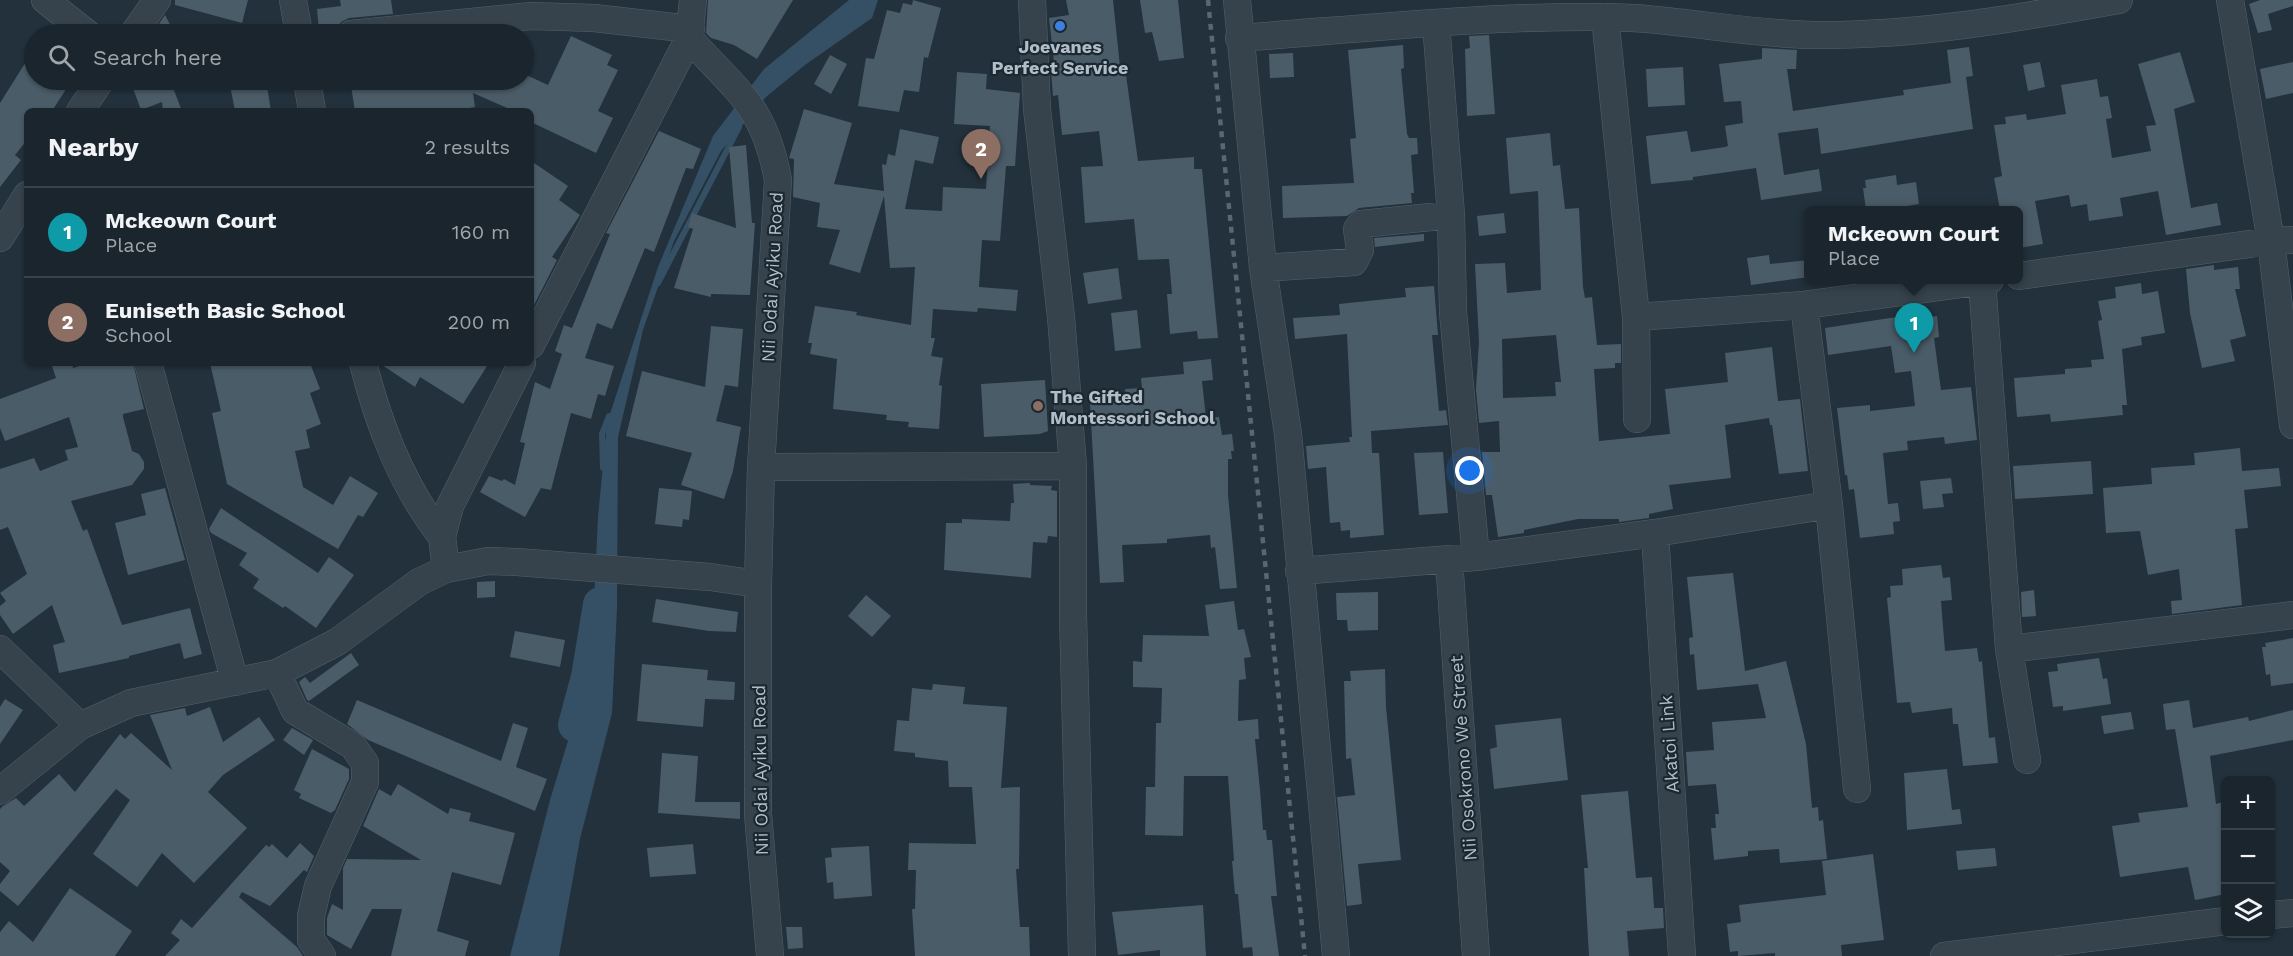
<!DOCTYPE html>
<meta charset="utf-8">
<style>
body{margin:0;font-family:"Work Sans",sans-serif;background:#232d35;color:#f1f3f6}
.controls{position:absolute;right:18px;bottom:18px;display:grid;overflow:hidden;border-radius:9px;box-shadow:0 2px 4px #0004}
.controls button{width:54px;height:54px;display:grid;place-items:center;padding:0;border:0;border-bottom:2px solid #384249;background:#1a252d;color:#f1f3f6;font:30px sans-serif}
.you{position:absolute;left:1470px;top:471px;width:21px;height:21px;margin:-15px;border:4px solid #fff;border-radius:50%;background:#1a73e8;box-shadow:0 0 0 9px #1a73e833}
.badge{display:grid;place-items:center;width:39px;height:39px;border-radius:50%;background:#0b8043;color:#fff;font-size:20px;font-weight:700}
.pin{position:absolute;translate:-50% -50px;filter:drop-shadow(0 2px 3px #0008)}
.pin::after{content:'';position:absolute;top:32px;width:21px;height:18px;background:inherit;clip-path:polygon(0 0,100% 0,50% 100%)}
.popup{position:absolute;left:1804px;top:206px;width:219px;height:78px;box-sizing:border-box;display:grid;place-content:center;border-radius:9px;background:#1a252d;filter:drop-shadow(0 2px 4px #0005);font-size:20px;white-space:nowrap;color:#9fa5aa}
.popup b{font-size:22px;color:#f1f3f6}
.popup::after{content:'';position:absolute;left:50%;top:100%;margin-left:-12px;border:12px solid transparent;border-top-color:#1a252d}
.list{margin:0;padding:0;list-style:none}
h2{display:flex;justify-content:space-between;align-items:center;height:78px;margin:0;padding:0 24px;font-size:26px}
h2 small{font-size:20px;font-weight:400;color:#9fa5aa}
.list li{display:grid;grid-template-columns:39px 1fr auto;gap:18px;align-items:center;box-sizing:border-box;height:90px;padding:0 24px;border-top:2px solid #384249}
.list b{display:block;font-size:22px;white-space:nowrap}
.list p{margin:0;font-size:20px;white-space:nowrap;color:#9fa5aa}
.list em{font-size:20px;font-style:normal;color:#9fa5aa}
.icon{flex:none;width:33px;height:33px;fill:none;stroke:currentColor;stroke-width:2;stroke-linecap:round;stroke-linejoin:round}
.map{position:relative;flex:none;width:2293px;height:956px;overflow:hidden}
.search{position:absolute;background:#1a252d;box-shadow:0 2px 4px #0004;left:24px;top:24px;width:510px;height:66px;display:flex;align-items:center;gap:15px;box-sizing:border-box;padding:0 21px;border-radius:33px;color:#9fa5aa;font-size:22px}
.panel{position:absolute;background:#1a252d;box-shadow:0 2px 4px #0004;left:24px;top:108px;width:510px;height:258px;border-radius:9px}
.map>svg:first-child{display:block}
</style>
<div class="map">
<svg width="2293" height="956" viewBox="0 0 2293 956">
<rect width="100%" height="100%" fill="#22313c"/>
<path fill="#355064" d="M849,0H878L872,18L805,65L766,97L721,151L674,241L643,330L618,437L617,608L612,713L580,839L559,956H510L550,800L591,665L598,517L607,423L658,267L713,136L764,69Z"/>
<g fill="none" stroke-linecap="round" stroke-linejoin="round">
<path stroke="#355064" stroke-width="6" d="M658,283L739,127
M603,468L602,434L609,416"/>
<path stroke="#355064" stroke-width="34" d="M575,725L588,677L600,604"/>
</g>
<path fill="#4a5c68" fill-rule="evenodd" d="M175,0H248L242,23L175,5Z
M340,0H391L393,14L349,18L341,22L337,28L319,30L317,9L341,6Z
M708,0H793L757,59L734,45L711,38L706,33Z
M913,0L941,8L928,58L924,57L919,92L904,90L899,112L858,106L866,58L874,59L887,10L900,13L903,3L912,5Z
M1066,0H1113L1121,76L1126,75L1138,161L1194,157V169H1202L1218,338L1198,339L1197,331L1170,334L1167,294H1172L1169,259L1138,260L1134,219L1085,223L1081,167L1103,166L1099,131L1062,135L1058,95L1053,96L1051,71H1055L1049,18L1069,15Z
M1140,0H1178L1184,58L1159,61L1152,32L1145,33Z
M2260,0H2293V6L2268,14L2272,30L2258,33L2249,4Z
M165,15L175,34H152Z
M1489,35L1495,114L1467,116L1465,49L1470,48L1469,36Z
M571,36L612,55L607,65L618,70L598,111L613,118L596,153L531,122V111H514L473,93L475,107L452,111H411V109L355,111L350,80H397V82L524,80V74L548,85Z
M1403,45L1404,68L1401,69L1407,134L1409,138H1417L1418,154L1411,155L1414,193H1411L1412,203L1359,208L1347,216L1283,218L1282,186L1354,183L1350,139L1356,138L1348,50Z
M1969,47L1973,76L1966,77L1973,129L1821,154L1818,128L1778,133L1784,175L1819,169L1822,191L1761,200L1756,168L1693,177V180L1651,184L1646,136L1687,131L1691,152L1725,147L1728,146L1725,126L1743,123L1741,101L1724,102L1719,64L1762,59V48L1797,50L1796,69H1787L1793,111L1904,95L1903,90L1951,83L1947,50Z
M34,49V80H72L52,111H27V140L15,155L21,160L0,187V103Z
M2180,52L2195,102L2174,109L2191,208L2217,203L2221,225L2166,235L2158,191L2120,198L2123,216L2089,221L2087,204L2071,207L2069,195L2035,201L2043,244L2019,248V210H2000L1994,178L2002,176L1994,125L2006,124L2005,117L2026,114L2027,120L2066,114L2061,85L2097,79L2100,97L2108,96L2112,118L2106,119L2112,158L2151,151L2146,126L2156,125L2138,64Z
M1293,53L1294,77L1270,78L1269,54Z
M830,55L847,64L831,94L814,84Z
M2040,62L2045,87L2028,91L2023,65Z
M2293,62V93L2266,99L2260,69Z
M1683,67L1685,105L1648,107L1646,69Z
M957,72L987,74L986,89L1020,93L1015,166H1006L1000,241L982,240L979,287L1018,290L1016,311L978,308L977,312L933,309L931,338H935L931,356L943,358L939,385L942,386L939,429L908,427L909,422L886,420L887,415L833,409L837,359L810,354L812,343H808L815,306L857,312L856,315L911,325L915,267L890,268L884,196L860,273L829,264L840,230L817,227L820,203L793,197L794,159L789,158L804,109L852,123L834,184L884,191L882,164L886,165L888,154L895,156L900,129L939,137L933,164L915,160L905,209L942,211L943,187L986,189L990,126L954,124Z
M130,80H170L182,111H163L162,102L141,110Z
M229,80H266L271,111H235Z
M659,131L701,149L693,169L686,168L654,252L645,248L612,329L597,323L585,358L614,366L605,396L598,394L591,419L571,413L551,490L541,488L525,517L480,492L489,476L502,481L504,479L515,485L525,443L520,442L535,382L550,389L562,354L555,351L564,325L572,328L610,234L606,233Z
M1550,133L1553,166L1560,165L1565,209L1579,208L1583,287L1585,298L1592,297L1597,345L1621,344V363H1615V368L1594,369L1599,441L1670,434L1665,389L1728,382L1725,353L1772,347L1778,401L1800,399L1808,471L1779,474L1772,425H1770L1769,418L1725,425L1731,478L1669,485L1673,509L1649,514V518L1619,522V519H1578L1524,530V533L1498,537L1492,495H1486L1482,452H1500L1499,421L1479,423L1476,389L1479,342L1475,264L1505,263L1507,293L1541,290L1538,191L1510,194L1506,138ZM1556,335L1561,382H1555L1556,396L1503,398L1502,339Z
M746,145L752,223H755L750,295L711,294V297L674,288L693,229L688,227L692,213L736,228L729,147Z
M531,161L568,186L559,200L580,215L552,257L557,260L531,311Z
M1896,175L1897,185L1916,182L1919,204L1901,207V210H1866L1863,188H1866L1865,180Z
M1504,213L1506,233L1479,236L1477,216Z
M1424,234V241L1375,247L1374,238Z
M1769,255L1770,264L1809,260V277L1751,285L1747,258Z
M2214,265V270L2238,267L2240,289H2235L2246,336L2230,340L2235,361L2202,368L2190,313L2186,269Z
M1118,268L1122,299L1088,304L1083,273Z
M2141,283L2142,294L2158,291L2165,333L2141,337L2142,345L2122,349L2127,405H2122L2123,415L2051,422L2050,414L2017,417L2014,378L2065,374V369L2092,367L2091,360L2104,359L2098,321L2102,320L2098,301L2116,298L2115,287Z
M1434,286L1438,335H1432L1439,411L1446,410L1448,425L1371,431L1372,453H1379L1384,535L1350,538V530L1341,531L1340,522L1330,523L1326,467L1308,469L1306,446L1350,442L1349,437H1352L1347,334L1295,339L1293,318L1340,315L1339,304L1406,297L1405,288Z
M1137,310L1141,348L1115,351L1111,313Z
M1916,314L1917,319L1937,316L1939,337L1934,338L1941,390L1971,387L1977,440L1945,444L1944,437L1907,441L1908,450L1883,453L1888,504L1898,503L1900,521L1893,522L1894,534L1860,538L1854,489L1849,490L1847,475H1845L1837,408L1870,405V411L1915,406L1911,371L1895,373L1891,346L1828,355L1825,328Z
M711,326L743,329L738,387L725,385L716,421L741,427L733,471L724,499L681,485L692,453L626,436L642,371L705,387Z
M1211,359L1213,380L1202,381L1206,418L1219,417L1222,435L1232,434L1234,451H1231L1232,459H1228V495L1237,588L1220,589L1215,547L1211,548L1210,535L1167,539V543L1122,545L1124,582L1100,583L1090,403L1126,400L1125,389L1142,388L1141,378L1184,374L1183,362Z
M51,363H72L73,368L88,363H133L144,409L123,414V417L132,451L139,454L144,462V469L132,485L71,501L83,531L87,529L122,625L190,608L202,654L184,659L180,643L129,656V658L59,673L53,645L65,642L52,605L13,634L0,615V606L6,601L0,593L27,574L8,527L0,530V469L34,458L40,471L68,460L65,450L78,447L69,417L5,441L0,428V399L56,378Z
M210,363H310L320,389L310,393L321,424L306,430L310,448L295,451L303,487L333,505L350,476L378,493L363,517L358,515L338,549L227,484L212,413L221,411Z
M379,363H489L463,404L420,377L415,387Z
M1045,380L1048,431L1040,434L984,437L981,384Z
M2240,448L2242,471L2279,468L2281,486L2244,490L2248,528L2235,529L2242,605L2172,614L2171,601L2182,600L2179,569L2148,575L2140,531L2106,533L2103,488L2152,484L2151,468L2195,465L2194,453Z
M1443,452L1448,513L1419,515L1414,453Z
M2091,461L2093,494L2015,499L2013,466Z
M1951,478L1953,493L1942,494L1944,507L1923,509L1920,481Z
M1030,483V485L1052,486L1051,490L1057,491V537L1048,536L1047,543L1033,542L1031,578L944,570L946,523H962V519L1010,521L1011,503H1014L1013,484Z
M165,488L185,560L128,575L115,523L146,515L141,494Z
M659,488L692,491L689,520L683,519L682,527L655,524Z
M221,508L318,573L329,557L354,575L316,628L285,606L283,608L253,588L259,579L239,565L247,553L211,533L209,529Z
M1941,565L1943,578L1950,577L1952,600L1941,601L1945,651L1977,648L1979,662L1982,661L1989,738L1995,737L1998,763L1963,766L1958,724H1953L1952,708L1912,713L1910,702L1897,703L1887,598L1891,597L1890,586L1903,585L1902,569Z
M1733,573L1745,671L1786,661L1806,744L1812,808L1818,807L1819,821L1823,820L1827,859L1780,863L1779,849L1748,851V856L1714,860L1711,828H1716L1715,814H1719L1716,784L1688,786L1686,752L1714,750L1712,722L1766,718L1758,684L1697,690L1694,654L1690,655L1689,638L1693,637L1687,577Z
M495,581V597L477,598V582Z
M2034,590L2036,616L2022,617L2021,592Z
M1378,592V630L1348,631L1347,620H1337L1336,593Z
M866,595L891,616L872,637L848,616Z
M656,599L738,612L736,632L709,631L652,622Z
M1234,601L1238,630L1244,629L1251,657L1244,658L1246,679L1239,680L1238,721L1258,719L1259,739H1255L1260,790L1263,830H1266L1267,840H1272L1277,896H1271L1279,956H1253L1252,947L1243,948L1238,894H1235L1232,861H1234L1228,776H1184L1183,836L1145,835L1146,787H1155L1156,723H1161L1162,688L1133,687V661L1142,662L1143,635L1209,636L1205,605Z
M515,631L565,640L560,667L510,657Z
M2293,638V683L2271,686L2270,674L2266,675L2262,647H2266L2265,643Z
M351,653L359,665L309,701L307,700L299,682L305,677L310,683Z
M2099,658L2103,679L2107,678L2111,704L2063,711V706L2053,707L2048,672L2058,671L2057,664Z
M642,664L708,670L707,680L735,682L734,700L705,699L703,727L637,721Z
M1385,669L1386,707L1401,860L1358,864L1362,904L1347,906L1337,797L1355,795L1351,758L1346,759L1344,681H1351L1350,671Z
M933,684L965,687L963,704L1007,707L1001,788L1020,787L1019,869H1016L1020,927H1029L1030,956H915L912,909H915L916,870H908L909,843L976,844L972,787H949L948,761L915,757V753L894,751L897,720L909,721L912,688L932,690Z
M5,699L23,710L0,744V707Z
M357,700L501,761L513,723L528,728L516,767L547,779L535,811L368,740L347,724Z
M2189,700L2193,728L2248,717L2249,721L2293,710V740L2210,756L2216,804L2223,802L2226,817V894L2195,900L2188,867L2120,877L2112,826L2140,822L2138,813L2188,807L2175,729L2166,730L2163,704Z
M210,707L223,742L259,717L275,740L223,775L208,792L247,828L194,883L162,853L137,887L93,854L130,800L116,789L18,906L0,891V884L10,871L0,862V809L3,806L16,798L24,806L59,774L75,792L120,734L125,739L131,733L172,770L150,715L185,708L187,716Z
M2131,712L2134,729L2104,734L2101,716Z
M1561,718L1568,780L1494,789L1490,749L1497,747L1495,725Z
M292,728L313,740L304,755L283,740Z
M312,749L349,769V779L335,810L331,813L299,798L301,794L294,790Z
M662,753L698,756L695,802H740V819L658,813Z
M1947,769L1952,810L1960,809L1962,824L1907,830L1904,773Z
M398,784L448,814L450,808L471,813L469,821L515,833L501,885L452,872L437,931L469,941L465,956H391L402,909H372L351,949L327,935V918L332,904L343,910V868L347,859L421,860L363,826L379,789L391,796Z
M1628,791L1636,878L1652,877L1654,908H1663L1664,928L1627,931L1629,956H1589L1584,868H1588L1581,795Z
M300,843L314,856L307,872L304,870L270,906L242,892L239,897L297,947L303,956H165L180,940L171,933L181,919L192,928L266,845L269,847L272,844L287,858Z
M693,844L696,874L650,877L647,848Z
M869,846L872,896L834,899L833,882L827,883L825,858L832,857L831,848Z
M1995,848L1997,866L1958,870L1956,851Z
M1873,854L1884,940L1841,945L1842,956H1775V953L1738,956V951L1730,952L1727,924L1741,922L1739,905L1826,895L1822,861Z
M70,888L132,931L115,956H0V932L9,921L33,942Z
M1203,905L1206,956H1160V950L1118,955L1112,912Z
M786,927H802L803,948L788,949Z"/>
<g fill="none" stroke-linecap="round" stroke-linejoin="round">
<g stroke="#54616a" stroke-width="28">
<path id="minor" d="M45,0L88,34
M293,0L299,34
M693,0L689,38C736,91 764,104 778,180L761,467L758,584V814L770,956
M1032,0L1037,109L1061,317L1073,466V615L1082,956
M1237,0L1263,268L1288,434L1336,956
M2230,0L2271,241L2293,425
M1605,17L1636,317L1637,419
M1436,23L1451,215L1453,312L1476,557
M133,34L157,0
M351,34L531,16L594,18L691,29
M1239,38C1360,29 1481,16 1601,17C1672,17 1743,34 1814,35C1917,36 2018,18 2119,0
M307,80L312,111
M80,111L101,80
M0,238L27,195
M1263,268L1354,262L1360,250L1357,229L1361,224L1451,215
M2019,276L2271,241L2293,240
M1982,281L2009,649L2027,760
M1804,305L1829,505L1857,789
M1636,317L1804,305L1990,280
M531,345L689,38
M148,363L235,682
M363,363C379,426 402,486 442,537
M761,467L1073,466
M1655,533L1682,956
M1449,559L1476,956
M446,569L442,537L450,506L522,363
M1299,571L1476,557L1655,533L1829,505
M0,649L80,726
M2009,649L2293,615
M277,673L295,711L353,746L365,763V782L318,886L311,916V940L322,956
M0,791L80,726L131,703L277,673L337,642L419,582L446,569L488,561L517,562L710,577L758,584
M2270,915L2293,913
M1944,956L2226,921"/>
</g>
<use href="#minor" stroke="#36434c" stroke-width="27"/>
<path stroke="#586774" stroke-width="4.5" stroke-dasharray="6 6" stroke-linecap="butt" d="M1208,0L1305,956"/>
</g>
<circle fill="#3f7fe0" stroke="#1b2831" stroke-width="2" cx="1060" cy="26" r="6"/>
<circle fill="#8d6e63" stroke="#1b2831" stroke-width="2" cx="1038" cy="406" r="6"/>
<g text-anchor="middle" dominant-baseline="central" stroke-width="4.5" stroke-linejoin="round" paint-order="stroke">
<g font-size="18" font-weight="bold" fill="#b1bec8" stroke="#1b2831">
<text x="1060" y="46">Joevanes<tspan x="1060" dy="21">Perfect Service</tspan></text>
<text x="1050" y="396" text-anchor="start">The Gifted<tspan x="1050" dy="21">Montessori School</tspan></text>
</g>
<g font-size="18" fill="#b1bec8" stroke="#1b2831">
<text transform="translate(772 277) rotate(-87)">Nii Odai Ayiku Road</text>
<text transform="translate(1669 744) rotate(-94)">Akatoi Link</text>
<text transform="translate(1463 758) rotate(-94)">Nii Osokrono We Street</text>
<text transform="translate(760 770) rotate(-91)">Nii Odai Ayiku Road</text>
</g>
</g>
</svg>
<div class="controls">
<button>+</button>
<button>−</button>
<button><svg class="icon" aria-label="layers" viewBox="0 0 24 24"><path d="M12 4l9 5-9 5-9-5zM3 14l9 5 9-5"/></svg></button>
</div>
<div class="you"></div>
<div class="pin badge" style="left:1914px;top:353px;background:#0f9aa8">1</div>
<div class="popup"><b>Mckeown Court</b>Place</div>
<div class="pin badge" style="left:981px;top:179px;background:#8d6e63">2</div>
<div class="search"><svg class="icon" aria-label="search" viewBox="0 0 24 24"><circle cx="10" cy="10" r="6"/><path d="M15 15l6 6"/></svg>Search here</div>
<section class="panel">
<h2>Nearby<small>2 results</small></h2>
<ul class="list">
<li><span class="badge" style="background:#0f9aa8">1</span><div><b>Mckeown Court</b><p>Place</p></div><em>160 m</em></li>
<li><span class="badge" style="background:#8d6e63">2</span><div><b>Euniseth Basic School</b><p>School</p></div><em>200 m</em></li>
</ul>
</section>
</div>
